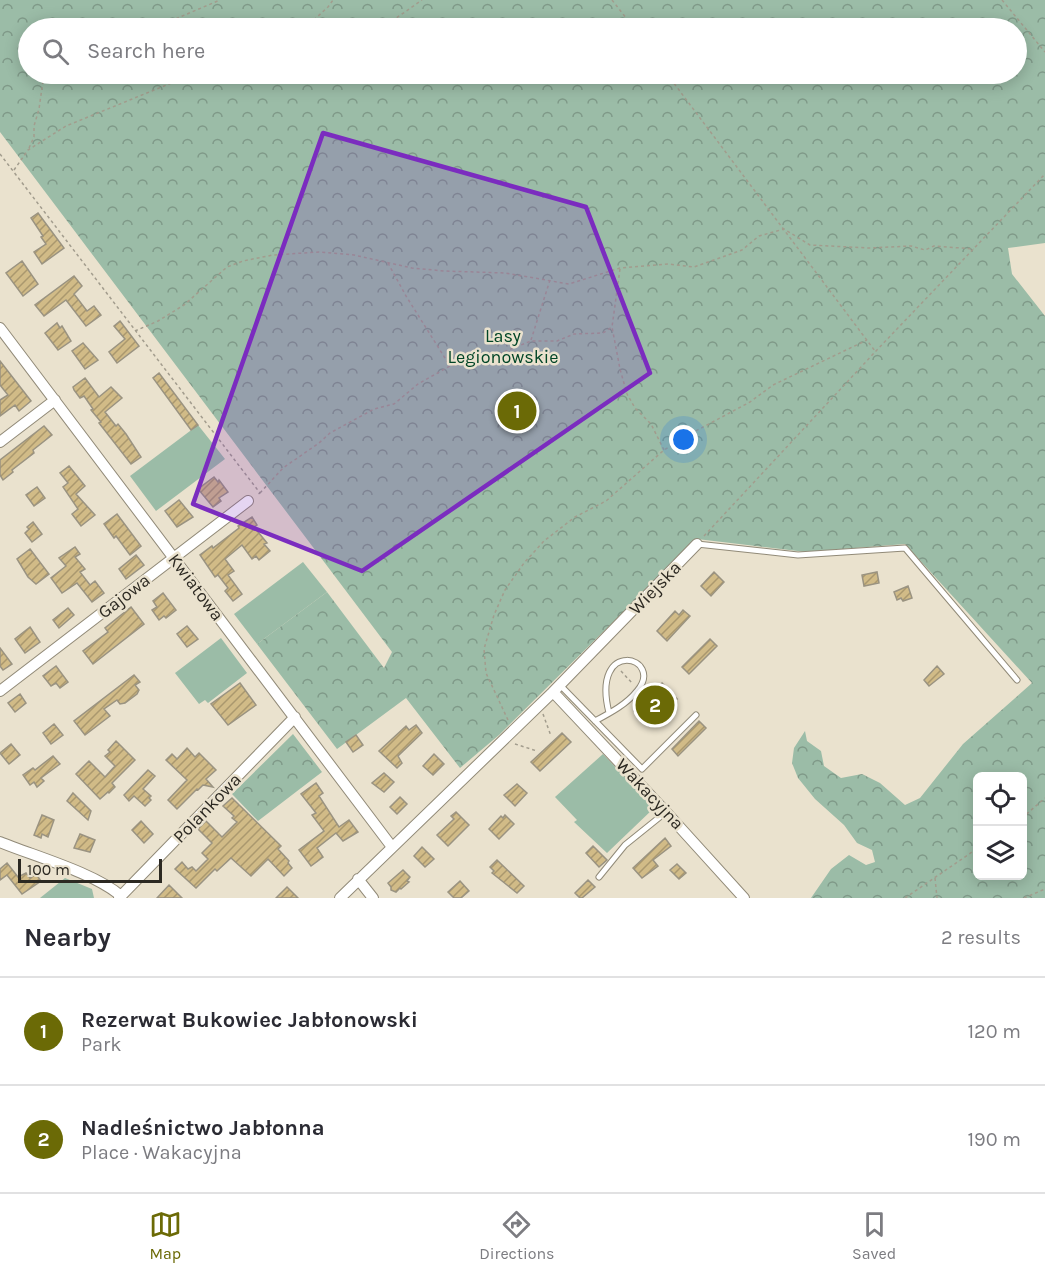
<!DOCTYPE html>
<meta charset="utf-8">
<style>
body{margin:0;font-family:Karla,sans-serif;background:#f2f2f3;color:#2b2b33}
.controls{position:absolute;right:18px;bottom:18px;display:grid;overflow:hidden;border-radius:9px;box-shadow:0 3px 15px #0003}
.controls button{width:54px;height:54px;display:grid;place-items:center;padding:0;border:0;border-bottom:2px solid #e1e1e2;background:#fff;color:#2b2b33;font:30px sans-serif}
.scale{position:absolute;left:18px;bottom:15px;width:144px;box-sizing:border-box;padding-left:6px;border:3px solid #2c2922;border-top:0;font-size:16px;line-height:21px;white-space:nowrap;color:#2c2922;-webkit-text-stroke:4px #eae2ce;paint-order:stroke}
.you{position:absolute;left:684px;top:440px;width:21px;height:21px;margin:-15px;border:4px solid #fff;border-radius:50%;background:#1a73e8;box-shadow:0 0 0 9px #1a73e833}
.badge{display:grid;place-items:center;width:39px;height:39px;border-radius:50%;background:#6b6a06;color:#fff;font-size:20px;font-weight:700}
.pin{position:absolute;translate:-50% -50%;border:3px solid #fff;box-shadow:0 2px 6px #0006}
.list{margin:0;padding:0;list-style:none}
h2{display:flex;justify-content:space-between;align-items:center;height:78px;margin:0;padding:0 24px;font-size:26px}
h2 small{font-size:20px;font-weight:400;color:#7c7c81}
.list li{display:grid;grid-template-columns:39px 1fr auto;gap:18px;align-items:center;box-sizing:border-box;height:108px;padding:0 24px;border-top:2px solid #e1e1e2}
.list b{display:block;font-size:22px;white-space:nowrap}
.list p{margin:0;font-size:20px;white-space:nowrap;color:#7c7c81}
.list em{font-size:20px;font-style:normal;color:#7c7c81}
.icon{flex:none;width:33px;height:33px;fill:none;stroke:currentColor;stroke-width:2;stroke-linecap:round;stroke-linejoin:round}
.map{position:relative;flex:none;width:1045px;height:898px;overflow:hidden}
.search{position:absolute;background:#fff;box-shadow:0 3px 15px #0003;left:18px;right:18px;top:18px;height:66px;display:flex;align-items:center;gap:15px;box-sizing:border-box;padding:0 21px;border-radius:33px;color:#7c7c81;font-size:22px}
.sheet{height:294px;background:#fff}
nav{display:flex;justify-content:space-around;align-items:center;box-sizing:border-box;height:84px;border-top:2px solid #e1e1e2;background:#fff;font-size:16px;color:#7c7c81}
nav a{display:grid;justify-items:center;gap:3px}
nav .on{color:#6b6a06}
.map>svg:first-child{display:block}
</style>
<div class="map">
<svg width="1045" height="898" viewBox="0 0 1045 898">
<defs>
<pattern id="forest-crowns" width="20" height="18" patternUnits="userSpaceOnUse" patternTransform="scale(1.5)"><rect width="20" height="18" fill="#9bbca7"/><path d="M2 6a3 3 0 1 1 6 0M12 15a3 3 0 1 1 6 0" fill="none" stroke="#7f9988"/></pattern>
<pattern id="building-hatch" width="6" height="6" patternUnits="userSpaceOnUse" patternTransform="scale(1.5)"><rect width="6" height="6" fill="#d1bb87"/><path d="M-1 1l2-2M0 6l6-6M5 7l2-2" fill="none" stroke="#aa986e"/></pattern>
</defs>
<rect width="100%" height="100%" fill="#eae2ce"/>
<path fill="#9bbca7" d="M198,425L225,459L156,511L130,476Z
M303,562L327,592L257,644L234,614Z
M221,638L247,673L208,703L205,700L199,704L175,673Z
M603,754L654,808L607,853L574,822L577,820L555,797Z
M65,878L92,889L94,898H40Z"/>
<path fill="url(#forest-crowns)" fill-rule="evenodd" d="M0,0H1045V243L1008,248L1012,274L1045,316V898H811L831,869L849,855L866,865L875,862L872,850L857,843L844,825L815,799L798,778L792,763L794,748L805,731L807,741L821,751L824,766L841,778L862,774L880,783L905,805L920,798L963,744L1032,683L905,544L806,552L697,539L499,735L460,768L406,698L337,749L257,644L327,592L384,668L392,652L0,132ZM28,28H1016V74H28ZM978,776H1022V876H978Z
M293,734L322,772L258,821L232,794Z"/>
<path fill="url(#building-hatch)" stroke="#9a9381" stroke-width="1.5" d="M38,213L64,248L42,264L34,252L46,244L41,237L43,236L31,218Z
M22,261L38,284L23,296L6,273Z
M74,276L82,286L74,294L87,311L94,306L101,315L86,326L66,300L44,316L35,305Z
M120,321L139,346L117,363L109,352L125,339L114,326Z
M57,323L60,328L62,326L71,341L58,350L45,333Z
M83,343L98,360L85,369L72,351Z
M0,361L31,401L19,411L15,405L0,416V400L8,395L0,385Z
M159,373L198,425L191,430L153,378Z
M85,378L99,397L111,387L122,398L105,412L116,426L118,424L126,434L141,457L131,464L99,423L101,422L91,410L93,409L84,396L80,398L74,390L73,387Z
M44,426L52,435L33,450L34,453L12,470L13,472L3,480L0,475V460Z
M69,466L85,486L76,494L95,515L81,526L72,514L78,509L63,487L68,483L60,473Z
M214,477L218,482L219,480L228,492L219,498L221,501L213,507L198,489Z
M37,487L45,498L34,506L26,495Z
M179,500L193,517L177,527L165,511Z
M117,514L141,546L130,555L116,536L114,538L104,524Z
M252,517L257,525L254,527L267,543L264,544L270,551L259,560L256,556L252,559L242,545L225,559L234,571L228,575L242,594L233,601L225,591L228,588L218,575L215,577L200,555L212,546L213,548L239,528L238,526Z
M33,522L42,534L32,542L25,533L29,529L27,527Z
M75,547L80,554L75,557L85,569L80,572L90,585L95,581L104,593L92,602L77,583L62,593L51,578L66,566L59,558Z
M30,549L49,574L36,584L28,577L17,559Z
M136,555L144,565L126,579L119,569Z
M714,572L724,582L711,596L701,586Z
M877,572L879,583L864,586L862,575Z
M908,586L912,598L903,601L901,598L897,600L894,592Z
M163,593L176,610L166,618L164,616L159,620L152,610L157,607L153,601Z
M131,607L144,624L93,664L83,651L108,632L105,628Z
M68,608L74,615L59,628L53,620Z
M683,610L690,616L667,641L657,631L675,611L679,615Z
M187,626L198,639L187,647L177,634Z
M30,627L40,642L25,653L15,639Z
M710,639L717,646L689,674L682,667Z
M0,648L12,664L3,670L0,666Z
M56,666L68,682L60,688L56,683L51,686L43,676Z
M937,666L944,674L929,686L924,680Z
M134,675L140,682L135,685L139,690L137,694L125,703L120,704L117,700L104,709L110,716L85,735L74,721Z
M240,683L256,705L228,725L211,704Z
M662,683L677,699L649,726L634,711L644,701H651V694Z
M20,694L26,703L15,712L8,703Z
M699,721L706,728L678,756L672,749Z
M54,724L63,735L51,744L43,733Z
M416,725L422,733L398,756L402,763L397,768L379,751L406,726L409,730Z
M562,733L571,742L540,771L531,762Z
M356,735L363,745L353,752L346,742Z
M116,741L135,760L112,783L115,787L109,793L108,792L100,799L76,774L89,761L105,777L115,766L105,756L110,752L108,750Z
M11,744L20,755L9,764L0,753Z
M187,748L195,757L199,753L216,770L206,779L213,787L203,785L198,790L197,789L177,809L168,800L187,780L166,760L172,754L177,759Z
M434,754L444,764L433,775L423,766Z
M53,756L60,764L41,778L44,781L37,787L34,782L30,785L23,775L33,768L35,770Z
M148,770L155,776L143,789L151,796L149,798L151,800L145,806L134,796L129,801L124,795Z
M384,773L394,782L384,792L372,783Z
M316,783L323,793L319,796L339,827L349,820L358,832L343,841L336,833L317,848L323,857L311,866L299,850L324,831L312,815L316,813L301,794Z
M517,784L527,793L515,806L504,795Z
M73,793L91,811L88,820L67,801Z
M400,797L407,804L397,814L390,807Z
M232,798L281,846L278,849L289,861L288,863L292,868L284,876L268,859L251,876L231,858L217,871L215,869L196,888L175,869L182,862L188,869L192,867L196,871L208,859L202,853L212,843L198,829L206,821L222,837L237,822L232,818L234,816L223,806Z
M456,812L469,825L448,846L437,835L454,819L451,816Z
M42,815L54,820L48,837L42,834L41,838L34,835Z
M505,815L514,824L499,839L489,829L501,816L503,818Z
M141,821L153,834L144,843L132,830Z
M80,834L95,840L90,852L74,848Z
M665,838L671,846L653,860L658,866L642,878L633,868Z
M593,846L607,860L599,867L586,853Z
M422,847L434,859L425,867L414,856Z
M497,860L524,886L517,893L492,873L494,871L490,867Z
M7,863L18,877L26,873L30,878L36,874L41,881L22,894L7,875L0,880V869Z
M677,864L686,873L679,879L670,870Z
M403,870L410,877L407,881L409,882L401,889L400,888L396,892L391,890V887L388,883Z
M588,880L595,887L582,898H580L575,893Z
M460,881L469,891L461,898H454L448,892Z
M169,885L182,898H157Z
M287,887L298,898H276Z"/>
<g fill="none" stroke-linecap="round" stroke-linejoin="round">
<g stroke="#918a78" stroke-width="7">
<path id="lane" d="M697,544L798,555L905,548L1017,680
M560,685L642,769L696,715
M595,721C610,713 627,704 637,691C666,657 590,636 609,713
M599,877L625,845L666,812"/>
</g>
<g stroke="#918a78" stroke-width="12">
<path id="street" d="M0,328L392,847
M0,442L55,400
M0,691L248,501
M553,692L666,812L744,898
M0,842C34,856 95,873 121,896
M358,879L373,898
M119,898L295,717
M340,898L553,692L697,544"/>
</g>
<path stroke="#a29c8d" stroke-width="1.5" stroke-dasharray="3 3" stroke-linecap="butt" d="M612,0L634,28
M1002,0L1045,52
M154,28L220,0
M305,28L328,7L333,0
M382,28L422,0
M667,74L875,351
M29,148L34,137V126L39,109L44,74
M0,154L260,493L257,495
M14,170L28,150L66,126L191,75L201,74
M388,263L406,296L450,366
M620,269L612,327L620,369L627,394L635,408L651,424L664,450
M135,331L158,321L184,305L227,267L243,261L273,255L319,252L354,255L412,268L444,271L505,273L569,284L620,268L668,264L694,267L742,250L759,236L784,229L810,245L869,248L911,246L925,250L934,246L974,249
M531,340L550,280
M260,493L283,468L319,443L330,433L374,409L394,404L418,384L450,366L486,359L531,341H557L574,334L603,333L612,327
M704,536L875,352L1045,174
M621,671L632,683
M543,714L551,736
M508,720L486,673L484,649L494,615L505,590L524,563L544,541L575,517L606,501L664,450L690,434L750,402L773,385L867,340
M515,744L537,751
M1022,818L1045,798
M935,878L937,898
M905,898L978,848
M1024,898L1045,889"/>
<use href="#lane" stroke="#fff" stroke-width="5"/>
<use href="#street" stroke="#fff" stroke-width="10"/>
</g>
<path fill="#7b2cbf" fill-opacity="0.2" stroke="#7b2cbf" stroke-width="4.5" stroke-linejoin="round" d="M323,133L586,207L650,373L362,571L193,504Z"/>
<g text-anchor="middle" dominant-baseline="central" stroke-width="5" stroke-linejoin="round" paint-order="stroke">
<g font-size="18" fill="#004526" stroke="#eae2ce">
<text x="503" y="336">Lasy<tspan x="503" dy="21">Legionowskie</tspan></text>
</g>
<g font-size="18" fill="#2c2922" stroke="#eae2ce">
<text transform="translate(196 587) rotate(53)">Kwiatowa</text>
<text transform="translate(655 588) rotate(-46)">Wiejska</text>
<text transform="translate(124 596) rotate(-38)">Gajowa</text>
<text transform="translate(650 794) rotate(47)">Wakacyjna</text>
<text transform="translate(207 808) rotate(-46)">Polankowa</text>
</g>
</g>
</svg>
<div class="controls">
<button><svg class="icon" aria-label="locate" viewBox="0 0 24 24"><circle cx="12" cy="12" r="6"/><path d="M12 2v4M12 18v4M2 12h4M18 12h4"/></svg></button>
<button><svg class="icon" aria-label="layers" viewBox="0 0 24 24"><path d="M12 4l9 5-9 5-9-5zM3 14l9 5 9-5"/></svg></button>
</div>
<div class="scale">100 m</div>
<div class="you"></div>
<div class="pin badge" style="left:517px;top:411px">1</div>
<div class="pin badge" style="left:655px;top:705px">2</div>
<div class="search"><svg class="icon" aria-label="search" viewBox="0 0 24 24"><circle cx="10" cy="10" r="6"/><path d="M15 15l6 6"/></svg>Search here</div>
</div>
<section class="sheet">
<h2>Nearby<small>2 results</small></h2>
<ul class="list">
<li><span class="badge">1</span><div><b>Rezerwat Bukowiec Jabłonowski</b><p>Park</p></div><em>120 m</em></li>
<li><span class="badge">2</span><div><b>Nadleśnictwo Jabłonna</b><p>Place · Wakacyjna</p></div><em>190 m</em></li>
</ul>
</section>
<nav>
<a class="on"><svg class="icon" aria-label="map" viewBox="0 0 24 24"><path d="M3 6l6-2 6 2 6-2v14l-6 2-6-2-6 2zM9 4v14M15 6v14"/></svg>Map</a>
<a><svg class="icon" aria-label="directions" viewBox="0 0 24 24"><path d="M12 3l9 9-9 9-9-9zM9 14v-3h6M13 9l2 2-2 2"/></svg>Directions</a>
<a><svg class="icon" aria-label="saved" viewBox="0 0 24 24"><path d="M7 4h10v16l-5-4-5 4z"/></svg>Saved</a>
</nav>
